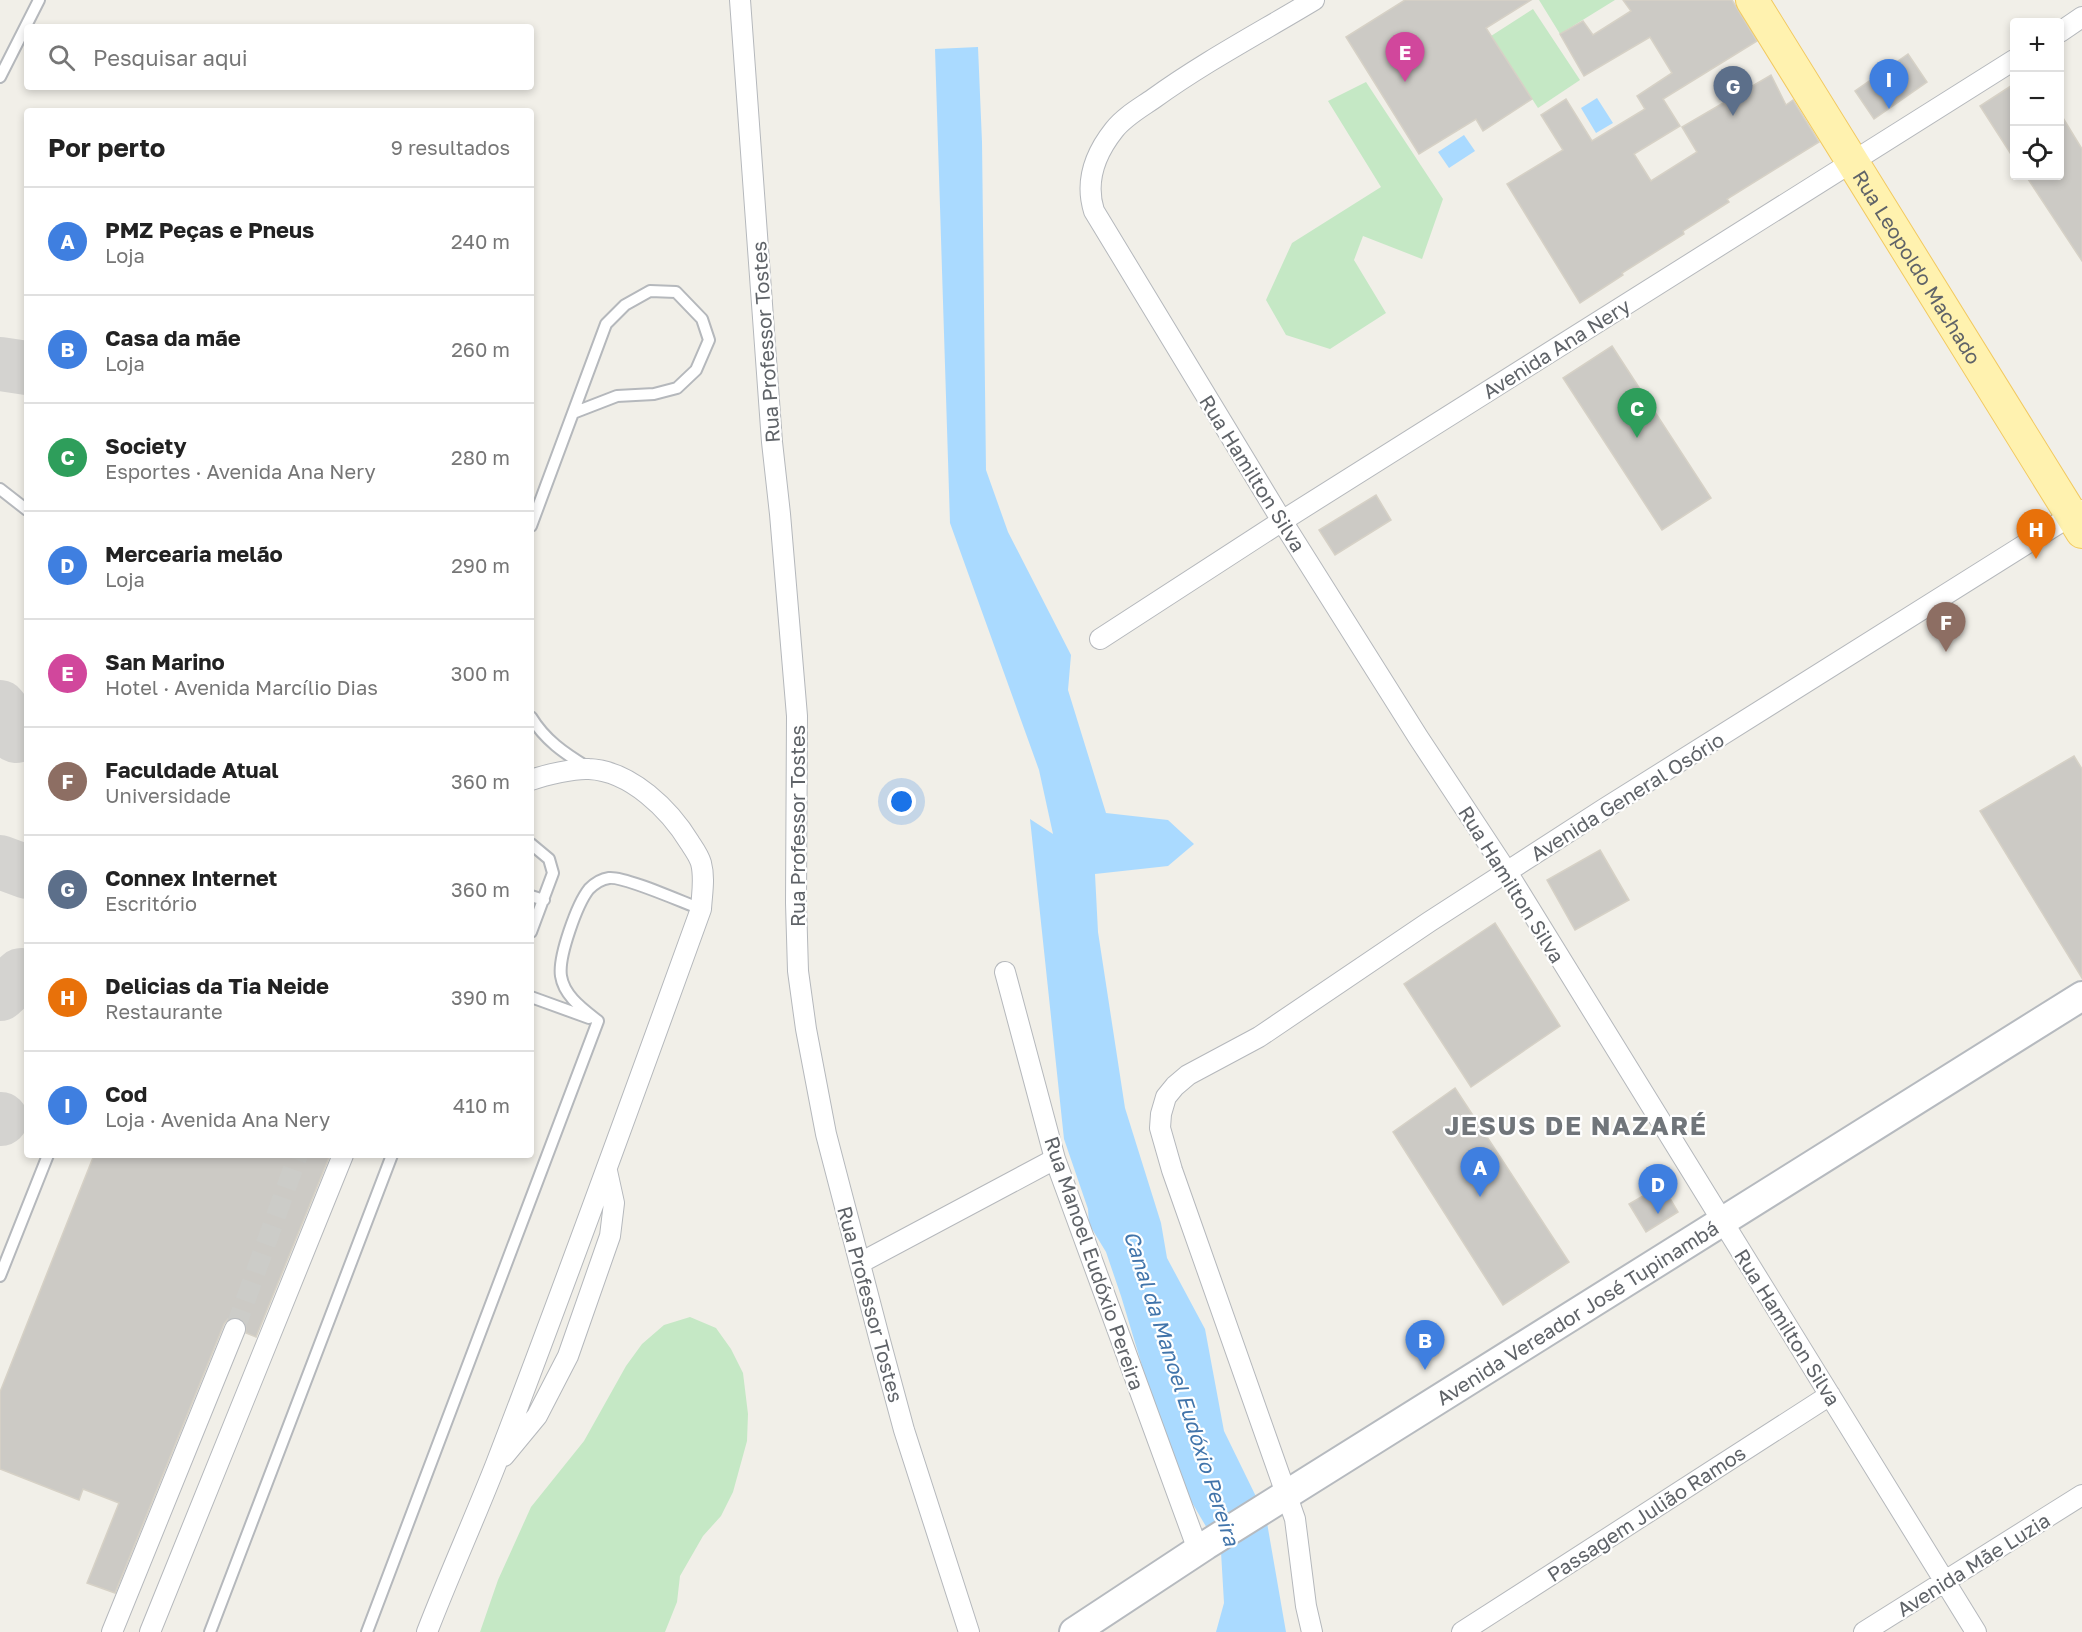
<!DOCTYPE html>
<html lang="pt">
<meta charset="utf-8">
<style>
body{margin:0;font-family:"Golos Text",sans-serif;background:#f6f6f6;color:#222}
.controls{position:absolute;right:18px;top:18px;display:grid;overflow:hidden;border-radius:6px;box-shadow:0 3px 9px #0003}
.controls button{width:54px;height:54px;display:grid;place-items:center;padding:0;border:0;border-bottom:2px solid #e0e0e0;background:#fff;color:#222;font:30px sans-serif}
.you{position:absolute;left:902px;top:802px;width:21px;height:21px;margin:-15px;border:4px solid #fff;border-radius:50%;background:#1a73e8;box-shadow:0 0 0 9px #1a73e833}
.badge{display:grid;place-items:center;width:39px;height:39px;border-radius:50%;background:#ea4335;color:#fff;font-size:20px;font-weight:700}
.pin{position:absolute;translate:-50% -50px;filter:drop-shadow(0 2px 3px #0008)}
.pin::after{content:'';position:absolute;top:32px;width:21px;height:18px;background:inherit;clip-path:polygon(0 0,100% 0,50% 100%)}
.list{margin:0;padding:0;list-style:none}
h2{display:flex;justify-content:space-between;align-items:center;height:78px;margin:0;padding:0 24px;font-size:26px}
h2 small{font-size:20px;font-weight:400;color:#767676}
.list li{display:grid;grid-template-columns:39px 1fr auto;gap:18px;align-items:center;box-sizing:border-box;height:108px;padding:0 24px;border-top:2px solid #e0e0e0}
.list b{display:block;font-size:22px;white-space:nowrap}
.list p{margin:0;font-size:20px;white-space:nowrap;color:#767676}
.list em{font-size:20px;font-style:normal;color:#767676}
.icon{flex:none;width:33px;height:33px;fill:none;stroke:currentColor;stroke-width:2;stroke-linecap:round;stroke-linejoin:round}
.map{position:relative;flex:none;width:2082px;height:1632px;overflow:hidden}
.search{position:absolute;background:#fff;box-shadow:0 3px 9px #0003;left:24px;top:24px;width:510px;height:66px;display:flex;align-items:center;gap:15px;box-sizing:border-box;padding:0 21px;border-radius:6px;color:#767676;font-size:22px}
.panel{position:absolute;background:#fff;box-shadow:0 3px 9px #0003;left:24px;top:108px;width:510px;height:1050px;border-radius:6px}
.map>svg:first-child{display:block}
</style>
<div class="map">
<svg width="2082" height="1632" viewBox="0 0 2082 1632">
<rect width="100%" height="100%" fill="#f1efe8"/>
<path fill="#c5e8c5" d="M1539,0H1615L1560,34Z
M1533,9L1580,80L1538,108L1491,36Z
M1366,82L1443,199L1422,259L1363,236L1354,260L1386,313L1330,349L1286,335L1266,300L1292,243L1381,187L1328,101Z
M690,1317L716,1328L731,1349L743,1373L748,1414L747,1441L733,1492L721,1516L703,1536L680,1576L677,1602L665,1632H480L498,1580L531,1507L584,1441L626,1366L642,1344L664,1325Z"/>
<path fill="#aadaff" d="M978,47L982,142L986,470L1008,532L1071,655L1068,690L1106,813L1168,820L1194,844L1168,866L1095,874L1098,932L1125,1108L1161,1223L1167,1258L1205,1329L1224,1431L1266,1517L1286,1632H1216L1224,1603L1221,1552L1174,1472L1121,1296L1106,1252L1089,1224L1088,1209L1064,1139L1030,819L1053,834L1039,770L950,523L935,49Z
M1597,98L1613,123L1596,133L1581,108Z
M1464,135L1475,151L1449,168L1438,152Z"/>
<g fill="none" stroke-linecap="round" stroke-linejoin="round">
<path stroke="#d4d3d0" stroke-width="54" d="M0,364L27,368
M0,707L12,722L16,736
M0,862L27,872
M0,994L21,975
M0,1119H1"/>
</g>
<path fill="#cccac5" stroke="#d6d1c6" stroke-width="1.5" d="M1405,0H1531L1486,28L1532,99L1483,131L1476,119L1419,154L1346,37Z
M1623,0H1732L1757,41L1663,99L1680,126L1634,154L1651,181L1697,152L1682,127L1771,75L1786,105L1793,100L1819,142L1727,199L1729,202L1683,231L1684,234L1622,273L1623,275L1580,303L1507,184L1563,150L1541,115L1566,99L1592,141L1645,109L1637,96L1672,73L1650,37L1584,76L1560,34L1583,21L1593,35L1631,11Z
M1908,54L1927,82L1874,119L1855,91Z
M2014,84V159L1980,106Z
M2060,113L2082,149V261L2026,176H2060Z
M1612,346L1711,498L1662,530L1563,378Z
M1376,495L1391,520L1335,555L1319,530Z
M2074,756L2082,769V978L1980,811Z
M1600,850L1629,900L1575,930L1547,880Z
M1495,923L1560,1026L1471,1087L1404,984Z
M1455,1088L1569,1262L1503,1305L1393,1132Z
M94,1155H330L256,1337L246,1333L245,1322L239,1318L228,1319L224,1324L115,1593L87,1583L119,1503L83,1489L79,1500L0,1469V1392Z
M1662,1185L1678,1212L1646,1232L1629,1204Z"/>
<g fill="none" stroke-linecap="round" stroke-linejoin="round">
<path stroke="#ccccc8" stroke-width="20" stroke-dasharray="20 10" stroke-linecap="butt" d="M235,1329L298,1155"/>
<g stroke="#b5b8bc" stroke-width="14">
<path id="lane" d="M0,77L39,0
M0,489L27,510
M531,526L606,324L625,305L650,291L676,292L702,319L709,340L696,370L677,388L654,394L617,396L573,413
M531,717C545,740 564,753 587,767
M531,844L549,859L553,873L531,932
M531,896L544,900
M531,997L589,1018
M598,1021C583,1009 564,996 561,976C558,957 577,904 589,889C594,884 602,879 609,878C624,876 682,902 701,909
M0,1276L48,1155
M210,1632L392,1155
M367,1632L598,1021"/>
</g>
<g stroke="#b5b8bc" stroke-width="22">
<path id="street" d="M740,0L772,442L780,514L797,716L796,903L798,971L806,1029L826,1134L880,1341L904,1430L969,1632
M1314,0C1261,32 1204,62 1153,99C1140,108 1124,117 1114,130C1095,154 1085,182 1094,211L1282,521L1418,737L1507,872L1976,1632
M2060,32L2082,17
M1100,639L1282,521L2014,60
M1005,972L1055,1159L1198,1550
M860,1263L1055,1159
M504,1456L537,1416L568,1356L610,1236L614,1203L607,1171
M112,1632L235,1329
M150,1632L343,1155
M427,1632C449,1575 474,1520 496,1464C567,1280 634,1094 701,909C702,893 705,878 701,863C699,856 694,849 690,843C670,810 631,771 589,769C575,768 545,775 531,780
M1312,1632L1306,1606L1295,1519L1172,1170L1160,1128L1161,1114L1166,1097L1175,1086L1188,1075L1259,1037L1429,922L1604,809L2080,510
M1462,1632L1830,1395
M1864,1632L2082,1495"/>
</g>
<g stroke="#b6babf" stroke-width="32">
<g id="secondary">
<path id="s1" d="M1074,1632L1206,1545L2082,996"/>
</g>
</g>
<g stroke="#f2c960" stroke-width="34">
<g id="primary">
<path id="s2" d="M1752,0L2082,532"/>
</g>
</g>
<use href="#lane" stroke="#fff" stroke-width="10"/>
<use href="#street" stroke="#fff" stroke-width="20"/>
<use href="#secondary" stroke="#fff" stroke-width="28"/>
<use href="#primary" stroke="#fff2af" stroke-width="32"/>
</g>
<g text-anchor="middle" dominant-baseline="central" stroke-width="4.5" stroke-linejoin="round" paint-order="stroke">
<g font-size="20" fill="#5f6368" stroke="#fff">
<text stroke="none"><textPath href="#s2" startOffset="314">Rua Leopoldo Machado</textPath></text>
<text transform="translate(765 342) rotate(-94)">Rua Professor Tostes</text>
<text transform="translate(1556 348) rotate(-32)">Avenida Ana Nery</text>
<text transform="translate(1253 473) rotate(58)">Rua Hamilton Silva</text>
<text transform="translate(1627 796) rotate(-32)">Avenida General Osório</text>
<text transform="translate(797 826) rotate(-90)">Rua Professor Tostes</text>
<text transform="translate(1512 884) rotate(58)">Rua Hamilton Silva</text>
<text transform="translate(1095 1263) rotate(71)">Rua Manoel Eudóxio Pereira</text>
<text transform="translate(871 1304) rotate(75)">Rua Professor Tostes</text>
<text stroke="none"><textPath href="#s1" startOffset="596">Avenida Vereador José Tupinambá</textPath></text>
<text transform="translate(1788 1327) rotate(58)">Rua Hamilton Silva</text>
<text transform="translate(1646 1513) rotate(-33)">Passagem Julião Ramos</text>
<text transform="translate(1973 1564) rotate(-32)">Avenida Mãe Luzia</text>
</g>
<g font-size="21" font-style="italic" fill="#4174aa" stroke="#fff">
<text transform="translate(1182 1388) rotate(72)">Canal da Manoel Eudóxio Pereira</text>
</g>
<g font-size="26" font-weight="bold" letter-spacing="1.5" fill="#70757a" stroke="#fff">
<text x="1576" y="1125">JESUS DE NAZARÉ</text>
</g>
</g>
</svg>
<div class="controls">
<button>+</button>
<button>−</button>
<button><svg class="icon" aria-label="locate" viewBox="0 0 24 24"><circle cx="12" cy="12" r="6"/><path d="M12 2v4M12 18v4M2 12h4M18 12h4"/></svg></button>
</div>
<div class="you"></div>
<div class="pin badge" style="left:1480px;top:1197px;background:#3f7fe0">A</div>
<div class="pin badge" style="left:1425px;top:1370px;background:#3f7fe0">B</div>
<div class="pin badge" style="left:1637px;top:438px;background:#2e9e5b">C</div>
<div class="pin badge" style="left:1658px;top:1214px;background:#3f7fe0">D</div>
<div class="pin badge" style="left:1405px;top:82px;background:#d1479c">E</div>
<div class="pin badge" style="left:1946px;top:652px;background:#8d6e63">F</div>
<div class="pin badge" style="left:1733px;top:116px;background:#5c6f8a">G</div>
<div class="pin badge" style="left:2036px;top:559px;background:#e8710a">H</div>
<div class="pin badge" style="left:1889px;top:109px;background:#3f7fe0">I</div>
<div class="search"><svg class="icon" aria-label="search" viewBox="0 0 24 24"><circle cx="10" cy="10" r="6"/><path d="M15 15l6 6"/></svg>Pesquisar aqui</div>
<section class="panel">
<h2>Por perto<small>9 resultados</small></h2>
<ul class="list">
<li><span class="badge" style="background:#3f7fe0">A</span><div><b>PMZ Peças e Pneus</b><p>Loja</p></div><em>240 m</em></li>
<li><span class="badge" style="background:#3f7fe0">B</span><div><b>Casa da mãe</b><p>Loja</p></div><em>260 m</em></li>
<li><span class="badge" style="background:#2e9e5b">C</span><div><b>Society</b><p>Esportes · Avenida Ana Nery</p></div><em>280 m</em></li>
<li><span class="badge" style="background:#3f7fe0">D</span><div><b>Mercearia melão</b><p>Loja</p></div><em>290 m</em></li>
<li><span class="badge" style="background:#d1479c">E</span><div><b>San Marino</b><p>Hotel · Avenida Marcílio Dias</p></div><em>300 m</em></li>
<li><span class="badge" style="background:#8d6e63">F</span><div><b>Faculdade Atual</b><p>Universidade</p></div><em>360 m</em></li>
<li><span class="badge" style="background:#5c6f8a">G</span><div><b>Connex Internet</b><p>Escritório</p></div><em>360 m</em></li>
<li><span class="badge" style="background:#e8710a">H</span><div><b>Delicias da Tia Neide</b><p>Restaurante</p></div><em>390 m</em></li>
<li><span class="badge" style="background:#3f7fe0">I</span><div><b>Cod</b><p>Loja · Avenida Ana Nery</p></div><em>410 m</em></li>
</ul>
</section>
</div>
